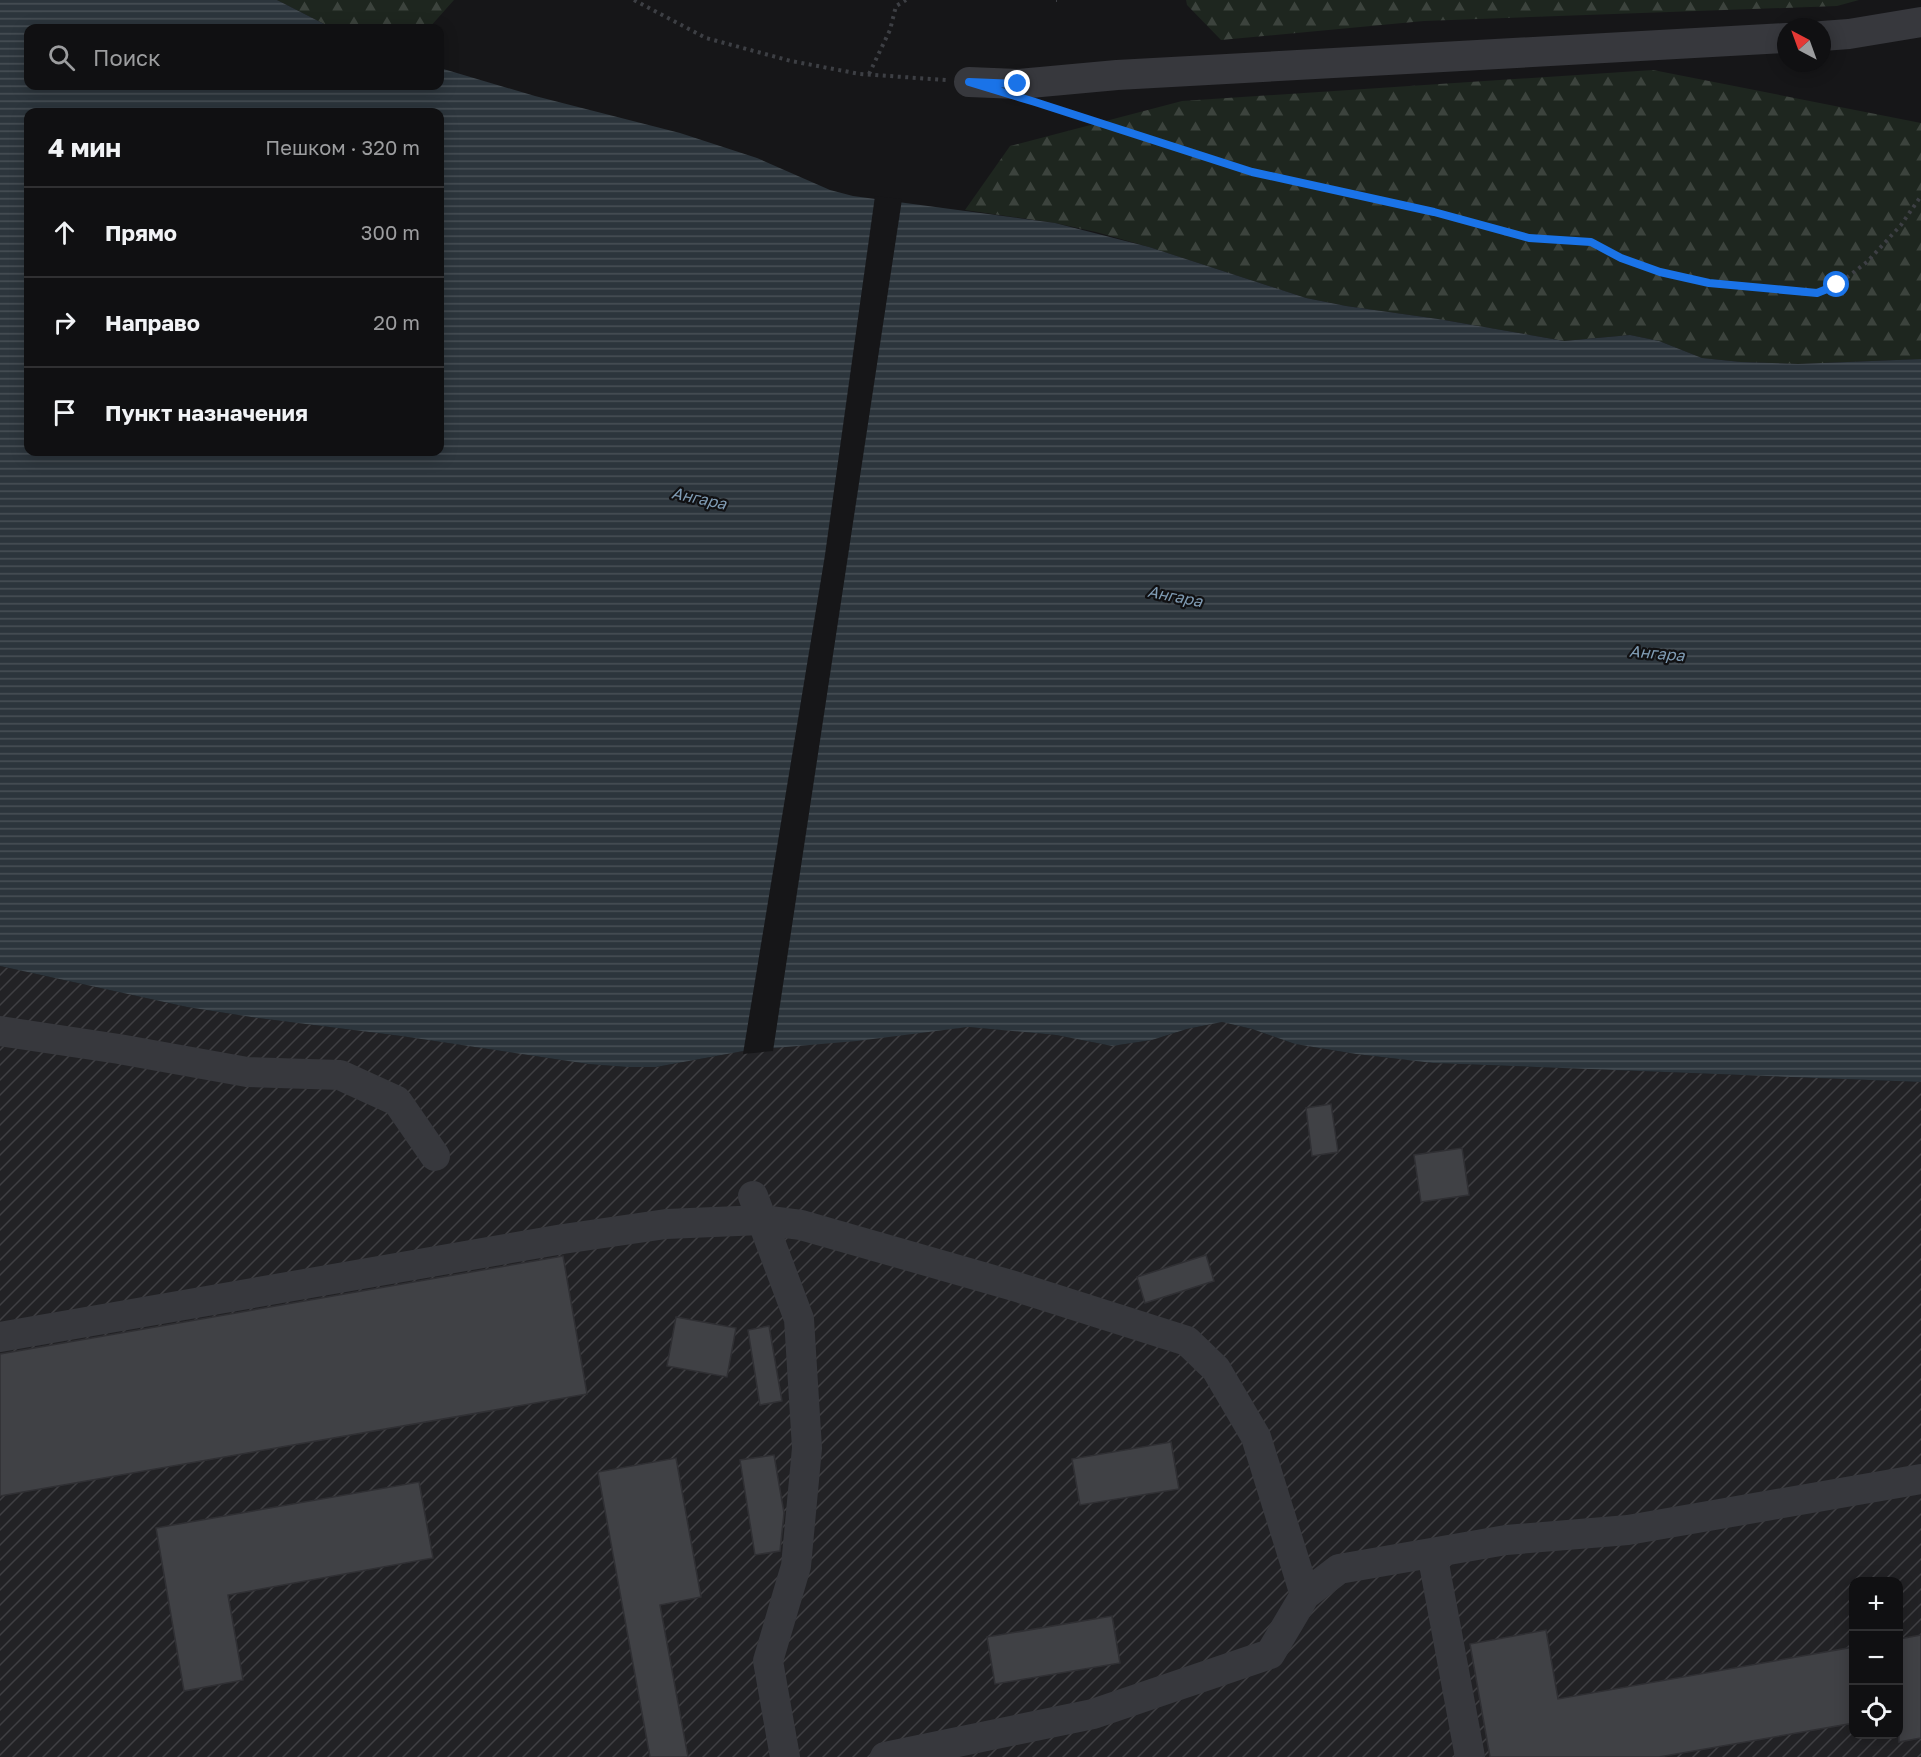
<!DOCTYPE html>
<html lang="ru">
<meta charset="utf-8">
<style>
body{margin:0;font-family:"Golos Text",sans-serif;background:#19191b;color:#f1f3f6}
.controls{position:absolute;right:18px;bottom:18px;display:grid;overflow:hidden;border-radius:12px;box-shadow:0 3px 15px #0003}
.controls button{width:54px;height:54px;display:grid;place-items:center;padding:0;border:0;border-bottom:2px solid #303032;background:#101012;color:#f1f3f6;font:30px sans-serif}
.compass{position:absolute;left:1777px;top:18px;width:54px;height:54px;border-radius:50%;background:#101012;box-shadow:0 3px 15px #0003;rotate:319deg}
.stop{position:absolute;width:18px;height:18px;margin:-14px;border:4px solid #1a73e8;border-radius:50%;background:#fff}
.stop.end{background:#1a73e8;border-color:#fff;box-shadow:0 2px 6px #0008}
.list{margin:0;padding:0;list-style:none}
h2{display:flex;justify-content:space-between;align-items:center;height:78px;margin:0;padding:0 24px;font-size:26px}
h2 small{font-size:20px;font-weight:400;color:#9c9d9f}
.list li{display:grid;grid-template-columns:39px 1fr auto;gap:18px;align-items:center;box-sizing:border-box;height:90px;padding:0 24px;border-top:2px solid #303032}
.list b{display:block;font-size:22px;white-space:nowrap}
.list em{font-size:20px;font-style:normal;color:#9c9d9f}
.icon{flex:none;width:33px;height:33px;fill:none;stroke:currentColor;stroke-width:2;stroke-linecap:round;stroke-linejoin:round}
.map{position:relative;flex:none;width:1921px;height:1757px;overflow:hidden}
.search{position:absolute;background:#101012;box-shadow:0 3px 15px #0003;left:24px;top:24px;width:420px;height:66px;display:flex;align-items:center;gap:15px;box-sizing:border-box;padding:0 21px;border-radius:12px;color:#9c9d9f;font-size:22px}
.panel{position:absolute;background:#101012;box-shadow:0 3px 15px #0003;left:24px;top:108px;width:420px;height:348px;border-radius:12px}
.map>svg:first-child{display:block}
</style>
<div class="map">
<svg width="1921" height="1757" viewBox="0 0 1921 1757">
<defs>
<pattern id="industrial-furrows" width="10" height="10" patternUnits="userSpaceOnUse" patternTransform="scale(1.5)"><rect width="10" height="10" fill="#222225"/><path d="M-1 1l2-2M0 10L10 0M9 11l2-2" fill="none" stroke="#3f3f43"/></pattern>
<pattern id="forest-firs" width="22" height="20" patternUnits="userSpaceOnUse" patternTransform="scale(1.5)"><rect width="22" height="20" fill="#1e261f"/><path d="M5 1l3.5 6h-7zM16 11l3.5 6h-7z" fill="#3c433d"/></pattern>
<pattern id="water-rules" width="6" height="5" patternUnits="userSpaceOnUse" patternTransform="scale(1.5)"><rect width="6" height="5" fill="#2c353c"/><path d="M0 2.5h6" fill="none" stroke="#485056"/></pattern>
</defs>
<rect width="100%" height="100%" fill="#161618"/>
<path fill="url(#industrial-furrows)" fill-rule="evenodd" d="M0,966L187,1007L258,1018L401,1036L588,1064L627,1067H656L749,1050L968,1027L1056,1035L1112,1046L1152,1040L1187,1029L1222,1022L1252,1029L1295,1044L1356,1054L1433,1063L1921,1082V1757H0ZM1854,1582H1898V1734H1854Z"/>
<path fill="url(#forest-firs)" d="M277,0H454L429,28H332Z
M1186,0H1859L1837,6L1424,21L1221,40L1187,5Z
M1653,70L1921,123V359L1798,364L1741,362L1702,358L1659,341L1630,335L1564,341L1438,319L1346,306L1306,298L1149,247L1096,232L1055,223L965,210L1010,146L1182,101Z"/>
<path fill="url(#water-rules)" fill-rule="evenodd" d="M0,0H277L332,28H28V86H440V68L535,96L680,133L757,158L830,190L853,196L1055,223L1149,247L1306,298L1346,306L1438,319L1564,341L1630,335L1659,341L1702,358L1741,362L1798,364L1921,359V1082L1433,1063L1356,1054L1295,1044L1252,1029L1222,1022L1187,1029L1152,1040L1112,1046L1056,1035L968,1027L857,1041L749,1050L656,1067H627L588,1064L401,1036L258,1018L187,1007L0,966ZM28,112H440V452H28Z"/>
<path fill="#161618" d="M875,196L902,199L773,1051L743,1054L825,555Z"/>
<path fill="#404145" stroke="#303034" stroke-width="1.5" d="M1331,1104L1338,1152L1312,1156L1306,1108Z
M1462,1148L1469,1195L1421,1202L1414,1155Z
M1206,1255L1214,1281L1145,1303L1137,1277Z
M563,1256L587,1394L0,1496V1354Z
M676,1317L736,1328L727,1377L667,1366Z
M769,1326L782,1401L760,1405L748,1330Z
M1171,1442L1179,1489L1080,1505L1072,1459Z
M774,1455L784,1513L780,1551L755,1555L740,1460Z
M676,1458L701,1597L660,1605L688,1757H650L598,1472Z
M419,1482L433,1558L228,1595L243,1680L184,1691L156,1528Z
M1112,1616L1120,1663L995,1684L987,1637Z
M1546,1630L1558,1699L1854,1647V1723L1659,1757H1490L1470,1644Z
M1921,1635V1738L1899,1742V1639Z"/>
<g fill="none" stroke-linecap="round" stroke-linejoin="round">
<path stroke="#3d3f44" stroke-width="4" stroke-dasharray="3 4.5" stroke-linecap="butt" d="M634,0L706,38L791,61L860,74L946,80
M1056,0H1057
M869,74L890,30L896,6L906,0
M1052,107L1252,172L1434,212L1529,238L1591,242L1621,258L1660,272L1709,283L1817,293L1837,285L1867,262L1901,225L1921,196"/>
<path stroke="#37383d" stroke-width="30" d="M1822,36L1849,34L1921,22
M969,82L1019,84L1117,75L1786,38
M0,1031L119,1049L247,1072L340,1075L397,1101L435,1156
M753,1196L799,1319L807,1448L796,1566L768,1661L785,1757
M0,1337L563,1239L666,1224L762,1220L801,1225L1014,1286L1187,1341L1216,1369L1256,1437L1305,1595
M1432,1553L1470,1757
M885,1757L1093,1714L1270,1654L1305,1595L1339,1569L1506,1540L1628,1530L1921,1479"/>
</g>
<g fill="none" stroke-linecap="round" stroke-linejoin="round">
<path stroke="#1a73e8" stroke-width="8" d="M1018,84L969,82L1035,102L1252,172L1434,212L1529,238L1591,242L1621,258L1660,272L1709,283L1817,293L1837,285"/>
</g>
<g text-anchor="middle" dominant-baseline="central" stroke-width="4.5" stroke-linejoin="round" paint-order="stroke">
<g font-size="16" font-style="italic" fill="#7f9bb3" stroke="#111113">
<text transform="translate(699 498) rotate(12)">Ангара</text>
<text transform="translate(1175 596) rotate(11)">Ангара</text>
<text transform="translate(1657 653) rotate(5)">Ангара</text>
</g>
</g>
</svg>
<div class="controls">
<button>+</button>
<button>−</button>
<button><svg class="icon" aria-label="locate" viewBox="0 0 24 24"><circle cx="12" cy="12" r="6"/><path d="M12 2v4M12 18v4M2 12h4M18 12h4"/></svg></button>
</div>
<svg class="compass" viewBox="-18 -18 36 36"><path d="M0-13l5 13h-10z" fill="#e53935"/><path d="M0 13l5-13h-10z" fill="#9c9d9f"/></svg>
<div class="stop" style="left:1837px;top:285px"></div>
<div class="stop end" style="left:1018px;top:84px"></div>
<div class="search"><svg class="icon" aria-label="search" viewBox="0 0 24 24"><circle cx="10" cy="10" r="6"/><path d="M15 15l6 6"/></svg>Поиск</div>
<section class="panel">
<h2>4 мин<small>Пешком · 320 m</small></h2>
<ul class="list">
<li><svg class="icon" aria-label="ahead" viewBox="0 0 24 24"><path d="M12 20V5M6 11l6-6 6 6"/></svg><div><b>Прямо</b></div><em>300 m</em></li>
<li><svg class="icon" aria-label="right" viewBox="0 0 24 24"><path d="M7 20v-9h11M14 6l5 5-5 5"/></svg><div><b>Направо</b></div><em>20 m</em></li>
<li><svg class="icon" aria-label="arrive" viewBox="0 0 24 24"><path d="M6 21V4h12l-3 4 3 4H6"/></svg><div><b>Пункт назначения</b></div></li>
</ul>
</section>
</div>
